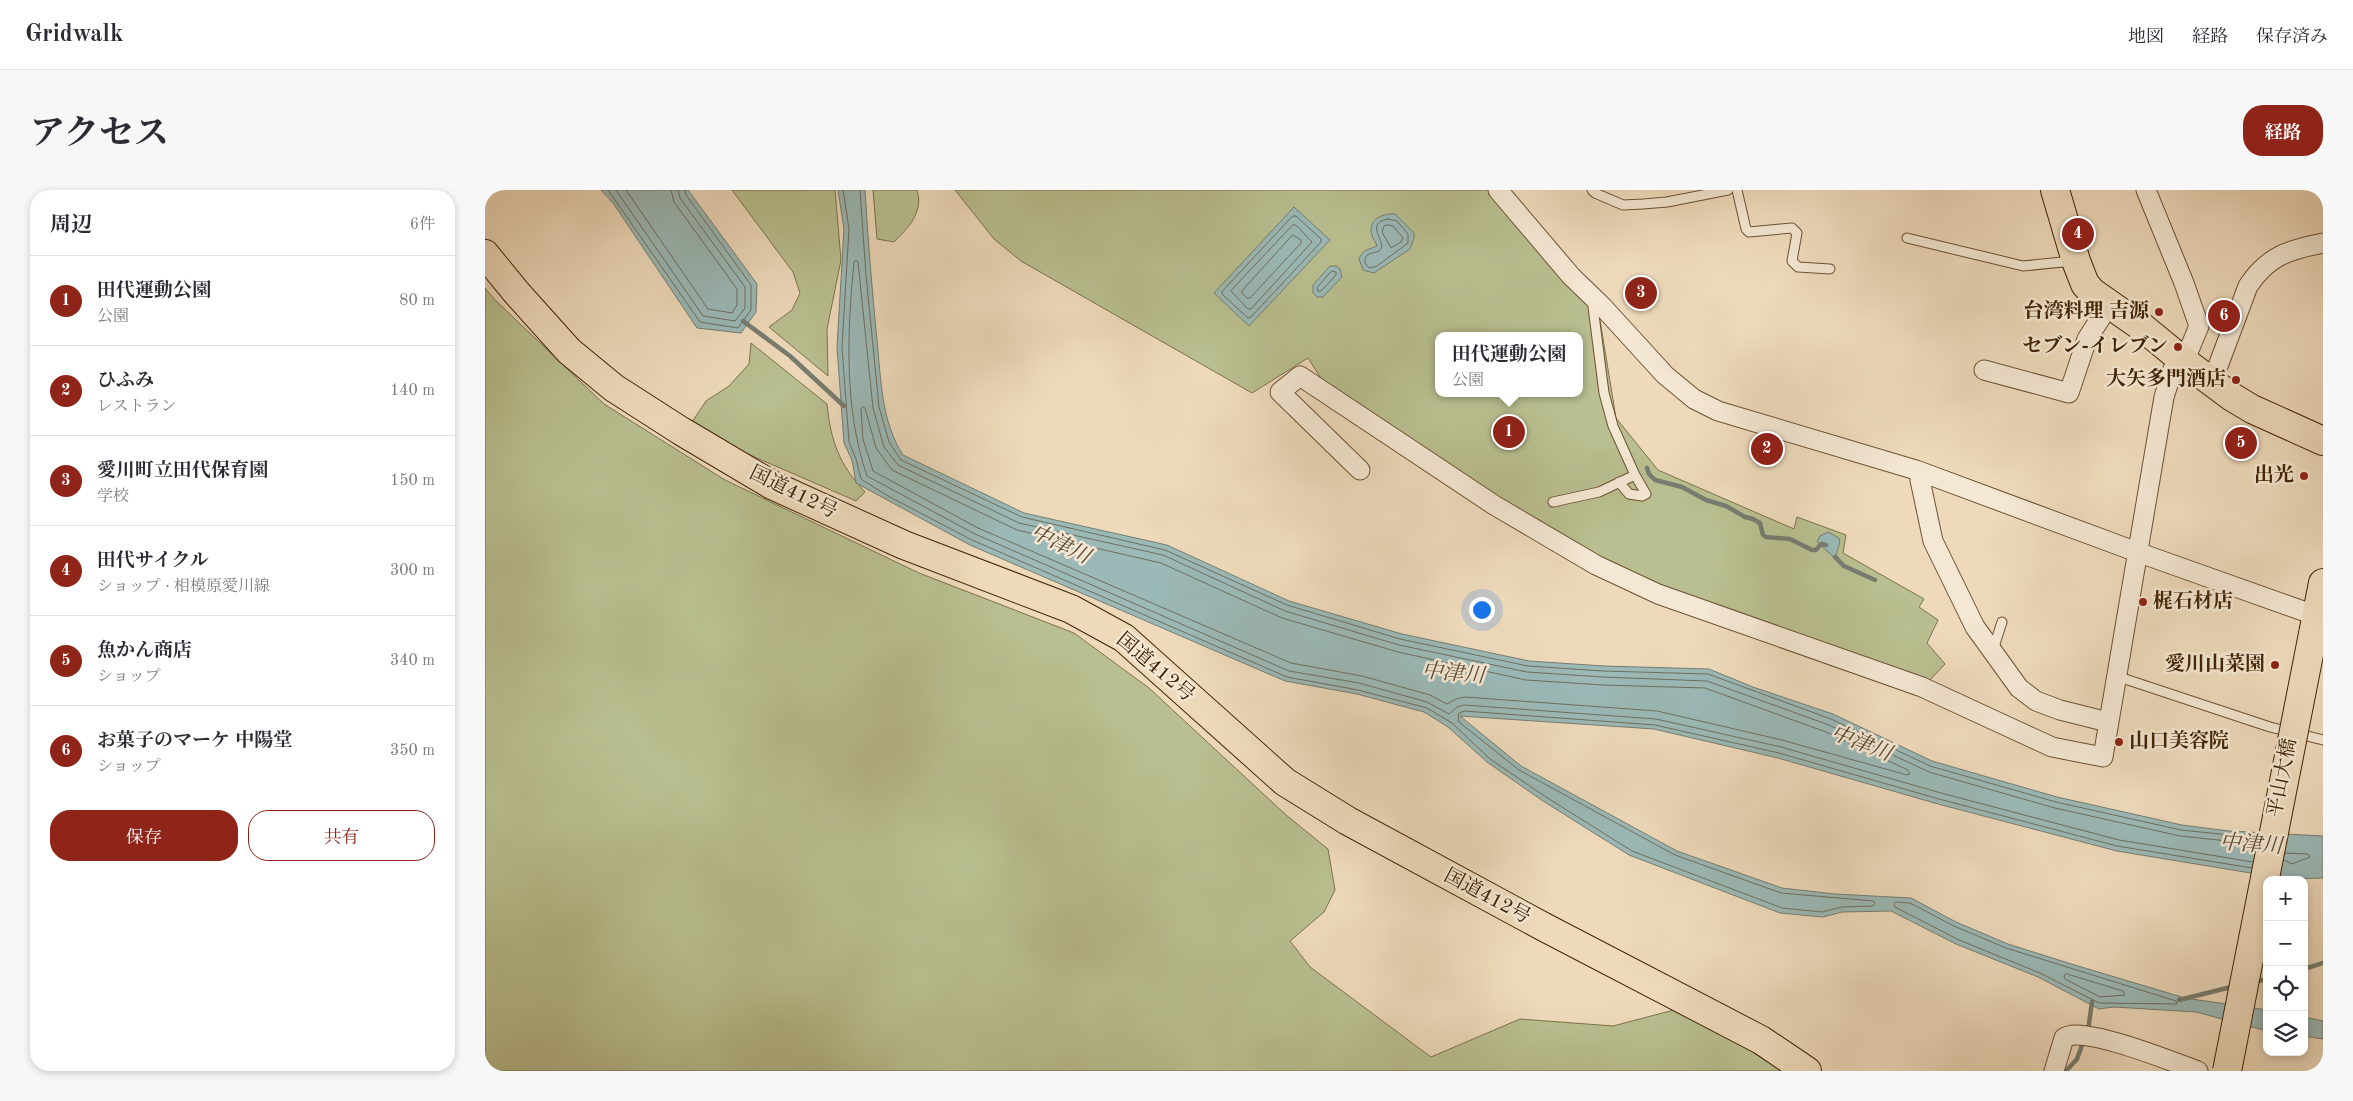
<!DOCTYPE html>
<html lang="ja">
<meta charset="utf-8">
<style>
body{margin:0;font-family:"Old Standard TT","Noto Serif JP",serif;background:#f7f7f7;color:#2b2b33}
.controls{position:absolute;right:15px;bottom:15px;display:grid;overflow:hidden;border-radius:10px;box-shadow:0 2px 8px #0003}
.controls button{width:45px;height:45px;display:grid;place-items:center;padding:0;border:0;border-bottom:1px solid #e1e1e2;background:#fff;color:#2b2b33;font:25px sans-serif}
.you{position:absolute;left:996px;top:419px;width:18px;height:18px;margin:-12px;border:4px solid #fff;border-radius:50%;background:#1a73e8;box-shadow:0 0 0 8px #1a73e833}
.badge{display:grid;place-items:center;width:32px;height:32px;border-radius:50%;background:#8f2418;color:#fff;font-size:16px;font-weight:700}
.pin{position:absolute;translate:-50% -50%;border:2px solid #fff;box-shadow:0 1px 5px #0006}
.popup{position:absolute;left:950px;top:142px;width:148px;height:65px;box-sizing:border-box;display:grid;place-content:center;border-radius:10px;background:#fff;filter:drop-shadow(0 1px 4px #0005);font-size:16px;white-space:nowrap;color:#7c7c81}
.popup b{font-size:19px;color:#2b2b33}
.popup::after{content:'';position:absolute;left:50%;top:100%;margin-left:-10px;border:10px solid transparent;border-top-color:#fff}
.list{margin:0;padding:0;list-style:none}
h2{display:flex;justify-content:space-between;align-items:center;height:65px;margin:0;padding:0 20px;font-size:21px}
h2 small{font-size:16px;font-weight:400;color:#7c7c81}
.list li{display:grid;grid-template-columns:32px 1fr auto;gap:15px;align-items:center;box-sizing:border-box;height:90px;padding:0 20px;border-top:1px solid #e1e1e2}
.list b{display:block;font-size:19px;white-space:nowrap}
.list p{margin:0;font-size:16px;white-space:nowrap;color:#7c7c81}
.list em{font-size:16px;font-style:normal;color:#7c7c81}
.actions{display:flex;gap:10px;padding:15px 20px}
.actions a{flex:1;padding:11px 0;border:1px solid #8f2418;border-radius:20px;text-align:center;font-size:18px;color:#8f2418}
.actions .main{background:#8f2418;color:#fff}
.icon{flex:none;width:28px;height:28px;fill:none;stroke:currentColor;stroke-width:2;stroke-linecap:round;stroke-linejoin:round}
.map{position:relative;flex:none;width:1838px;height:881px;overflow:hidden;border-radius:20px}
header{display:flex;align-items:center;gap:30px;box-sizing:border-box;height:70px;padding:0 25px;background:#fff;border-bottom:1px solid #e1e1e2}
header strong{font-size:24px}
nav{display:flex;gap:28px;margin-inline-start:auto;font-size:18px}
.intro{display:flex;align-items:center;justify-content:space-between;box-sizing:border-box;height:120px;padding:0 30px}
h1{margin:0;font-size:35px}
.button{padding:12px 22px;border-radius:20px;background:#8f2418;color:#fff;font-size:18px;font-weight:700}
main{display:flex;gap:30px;padding:0 30px}
aside{flex:1;background:#fff;border-radius:20px;box-shadow:0 2px 8px #0003}
.map>svg:first-child{display:block}
</style>
<header>
<strong>Gridwalk</strong>
<nav><a>地図</a><a>経路</a><a>保存済み</a></nav>
</header>
<div class="intro"><h1>アクセス</h1><a class="button">経路</a></div>
<main>
<aside>
<h2>周辺<small>6件</small></h2>
<ul class="list">
<li><span class="badge">1</span><div><b>田代運動公園</b><p>公園</p></div><em>80 m</em></li>
<li><span class="badge">2</span><div><b>ひふみ</b><p>レストラン</p></div><em>140 m</em></li>
<li><span class="badge">3</span><div><b>愛川町立田代保育園</b><p>学校</p></div><em>150 m</em></li>
<li><span class="badge">4</span><div><b>田代サイクル</b><p>ショップ · 相模原愛川線</p></div><em>300 m</em></li>
<li><span class="badge">5</span><div><b>魚かん商店</b><p>ショップ</p></div><em>340 m</em></li>
<li><span class="badge">6</span><div><b>お菓子のマーケ 中陽堂</b><p>ショップ</p></div><em>350 m</em></li>
</ul>
<div class="actions"><a class="main">保存</a><a>共有</a></div>
</aside>
<div class="map">
<svg width="1838" height="881" viewBox="0 0 1838 881">
<rect width="100%" height="100%" fill="#eedabb"/>
<filter id="stains"><feTurbulence type="fractalNoise" baseFrequency=".004" numOctaves="4"/><feColorMatrix values="0 0 0 0 .2 0 0 0 0 .09 0 0 0 0 .02 0 0 0 .5 -.17"/></filter>
<radialGradient id="worn" r=".72"><stop offset=".6" stop-color="#630" stop-opacity="0"/><stop offset="1" stop-color="#630" stop-opacity=".3"/></radialGradient>
<path fill="#b9bf90" stroke="#7d724b" fill-rule="evenodd" d="M247,0H350L356,70L342,139L343,186L284,137L307,120L315,103L308,82Z
M388,0H432C439,22 423,38 409,52L392,49Z
M470,0H1004L1103,114L1113,118L1131,228L1173,280L1309,339L1312,327L1361,345L1358,363L1439,409L1434,417L1453,430L1442,453L1460,474L1444,491L1152,387L1009,307L1010,304L926,255L839,193L823,168L767,203L536,71L509,49ZM954,146H1094V203H954Z
M0,98L8,108L119,214L240,290L434,383L589,443L664,498L801,625L843,659L850,700L839,722L805,751L825,777L946,867L1035,829L1128,836L1189,820L1298,877L1294,881H0Z
M266,153L342,214C346,252 354,274 380,302L371,311L203,238L221,211L244,196L264,174Z"/>
<path fill="#9bb9b7" stroke="#777d70" d="M116,0H203L272,94L271,122L256,143L212,138L128,13Z
M353,0H380C383,50 387,100 392,150C396,189 396,231 418,265L539,323L682,355L804,411L917,444L1044,471L1119,476L1224,479L1268,497L1348,524L1447,571L1572,607L1697,635L1744,641L1838,646V688L1802,689L1632,661L1453,614L1293,568L1169,539L975,526L1036,576L1192,661L1297,698L1350,704L1426,708L1471,732L1523,754L1583,773L1700,808L1782,820V841L1711,822L1629,817L1614,819L1553,787L1471,754L1406,721L1357,722L1338,727L1295,723L1144,665L1058,611L1002,572L963,537L939,522L872,504L800,491L485,355L371,293L367,270L359,253L352,157L359,39Z
M809,17L845,50L764,136L729,103Z
M910,24L929,43V48L925,59L889,83L878,80L874,69C878,59 883,60 892,56C891,53 888,49 887,45C882,30 897,23 910,24Z
M845,76H851L855,79L857,87L838,107H832L828,103V95Z
M1343,342L1354,348L1355,352L1351,365L1354,368L1352,370L1332,352L1335,346Z
M1819,827L1838,831V849L1819,846Z"/>
<g fill="none" stroke-linecap="round" stroke-linejoin="round">
<path stroke="#6e6e5e" stroke-width="1" d="M123,0L215,132L253,138L266,120V95L201,5L200,0
M131,0L218,126L250,131L260,118V97L195,8L193,0
M141,0L223,119L247,123L252,115V99L189,12L186,0
M358,0L364,39L357,157L364,252L371,269L376,289L403,306L487,350L802,487L873,500L942,518L967,533L1005,569L1061,607L1147,661L1297,718L1337,722L1357,717L1388,716L1390,713L1388,711L1296,703L1190,665L1034,580L974,532L973,524L979,521L1170,535L1294,563L1454,609L1632,656L1767,678
M375,0L381,85L394,217L404,252L416,270L537,327L680,360L802,415L915,449L1043,476L1118,481L1223,484L1346,529L1445,576L1571,612L1696,640L1773,648
M808,26H811L836,49V52L766,127L763,128L738,105L737,102Z
M903,29L912,31L923,44V53L892,76L884,78L880,73C879,62 887,64 894,61L897,57C896,46 882,33 903,29Z
M808,35H811L827,52L766,119H763L746,101Z
M904,35L908,36L918,48L916,52L906,58L897,42L899,36Z
M808,45L816,50V53L765,108H762L757,103V101Z
M847,81L851,82V85L836,101H833L832,98Z
M378,217L380,218L391,258L407,280L532,340L676,373L797,428L913,462L1041,490L1118,495L1220,498L1341,542L1423,580L1425,584L1422,585L1297,550L1172,521L980,507L971,509L962,514L945,505L877,486L806,473L493,338L388,281L378,249L376,219Z
M1799,670L1807,674L1825,667L1823,664L1800,663
M1768,672L1634,650L1456,603L1296,557L1171,529L979,515L972,517L964,524L942,512L874,493L804,481L490,344L382,286C359,219 362,142 369,72L371,70L373,72L388,218L399,257L413,275L534,333L678,365L800,421L914,455L1042,482L1118,487L1222,491L1344,535L1444,582L1570,618L1695,646L1771,654
M1411,712L1425,713L1469,736L1521,758L1691,811L1692,814L1614,813L1555,783L1474,750L1410,717L1409,714Z
M1582,784L1638,801L1640,805L1615,807L1580,789L1579,786Z"/>
<path stroke="#777d70" stroke-width="4.5" d="M258,131L305,166L359,216
M1162,278L1164,284L1170,290L1197,297L1221,310L1241,316L1260,327L1268,329L1275,333L1278,345L1281,347L1305,349L1327,360H1331L1336,354L1341,355
M1350,367L1359,376L1390,390
M1819,779L1838,773
M1769,792L1782,789
M1694,810L1750,796
M1603,841L1607,812
M1581,881L1592,869L1599,850"/>
<g stroke="#6c5233" stroke-width="11">
<path id="service" d="M1107,0L1110,3L1138,15L1158,14L1182,12L1243,0
M1252,0L1261,39L1264,42L1307,38L1312,43L1307,71L1313,77L1345,79
M1422,48L1538,76L1588,71
M1134,292L1144,304L1157,306L1161,304L1150,285
M1068,312L1114,302L1150,285L1128,236L1119,203L1108,117L1112,112
M1508,460L1517,432
M1631,486L1785,537L1838,550"/>
</g>
<g stroke="#6c5233" stroke-width="21">
<path id="minor" d="M1013,0L1086,86L1117,116L1180,185L1209,209L1233,221L1431,280L1652,362L1838,428
M1499,180L1584,203L1602,149L1624,115
M1727,192L1763,96C1783,66 1803,60 1838,53
M875,280L795,202L815,186L1009,315L1111,375L1173,404L1437,497L1567,557L1618,567L1679,207L1688,179L1704,160L1714,136L1699,93L1661,0
M1435,282V290L1448,351L1490,437L1534,498L1551,511L1575,520L1623,532
M1569,881L1579,848C1595,834 1691,873 1713,881"/>
</g>
<g stroke="#412406" stroke-width="30">
<path id="primary" d="M1570,0L1591,71L1600,94L1607,102L1657,137L1696,169L1747,207L1767,219L1838,251
M1828,444L1838,393"/>
</g>
<g stroke="#412406" stroke-width="30">
<path id="trunk" d="M0,64L31,102L84,161L129,198L196,241L287,295L419,355L586,419L639,448L800,592L863,631L1059,737L1276,850L1322,881"/>
</g>
<use href="#service" stroke="#f4e7d3" stroke-width="9"/>
<use href="#minor" stroke="#f4e7d3" stroke-width="19"/>
<use href="#primary" stroke="#eedabb" stroke-width="28"/>
<use href="#trunk" stroke="#eedabb" stroke-width="28"/>
<g stroke="#412406" stroke-width="30" stroke-linecap="butt">
<path id="primary-bridge" d="M1742,881L1828,444"/>
</g>
<use href="#primary-bridge" stroke="#eedabb" stroke-width="28"/>
</g>
<g fill="#8f2418" stroke="#f4e7d3" stroke-width="2">
<circle cx="1674" cy="122" r="5"/>
<circle cx="1693" cy="157" r="5"/>
<circle cx="1751" cy="190" r="5"/>
<circle cx="1819" cy="286" r="5"/>
<circle cx="1658" cy="412" r="5"/>
<circle cx="1790" cy="475" r="5"/>
<circle cx="1634" cy="552" r="5"/>
</g>
<g text-anchor="middle" dominant-baseline="central" stroke-width="5" stroke-linejoin="round" paint-order="stroke">
<g font-size="20" font-weight="bold" fill="#412406" stroke="#f4e7d3" text-anchor="end">
<text x="1664" y="122">台湾料理 吉源</text>
<text x="1683" y="157">セブン-イレブン</text>
<text x="1741" y="190">大矢多門酒店</text>
<text x="1809" y="286">出光</text>
<text x="1668" y="412" text-anchor="start">梶石材店</text>
<text x="1780" y="475">愛川山菜園</text>
<text x="1644" y="552" text-anchor="start">山口美容院</text>
</g>
<g font-size="20" fill="#412406" stroke="#f4e7d3">
<text transform="translate(308 303) rotate(26)">国道412号</text>
<text transform="translate(670 478) rotate(40)">国道412号</text>
<text transform="translate(1798 588) rotate(-79)">平山大橋</text>
<text transform="translate(1002 707) rotate(28)">国道412号</text>
</g>
<g font-size="21" font-style="italic" fill="#584932" stroke="#f4e7d3">
<text transform="translate(575 355) rotate(26)">中津川</text>
<text transform="translate(968 484) rotate(5)">中津川</text>
<text transform="translate(1376 554) rotate(21)">中津川</text>
<text transform="translate(1766 655) rotate(4)">中津川</text>
</g>
</g>
<rect width="100%" height="100%" filter="url(#stains)"/>
<rect width="100%" height="100%" fill="url(#worn)"/>
</svg>
<div class="controls">
<button>+</button>
<button>−</button>
<button><svg class="icon" aria-label="locate" viewBox="0 0 24 24"><circle cx="12" cy="12" r="6"/><path d="M12 2v4M12 18v4M2 12h4M18 12h4"/></svg></button>
<button><svg class="icon" aria-label="layers" viewBox="0 0 24 24"><path d="M12 4l9 5-9 5-9-5zM3 14l9 5 9-5"/></svg></button>
</div>
<div class="you"></div>
<div class="pin badge" style="left:1024px;top:242px">1</div>
<div class="popup"><b>田代運動公園</b>公園</div>
<div class="pin badge" style="left:1282px;top:259px">2</div>
<div class="pin badge" style="left:1156px;top:103px">3</div>
<div class="pin badge" style="left:1593px;top:44px">4</div>
<div class="pin badge" style="left:1756px;top:253px">5</div>
<div class="pin badge" style="left:1739px;top:126px">6</div>
</div>
</main>
